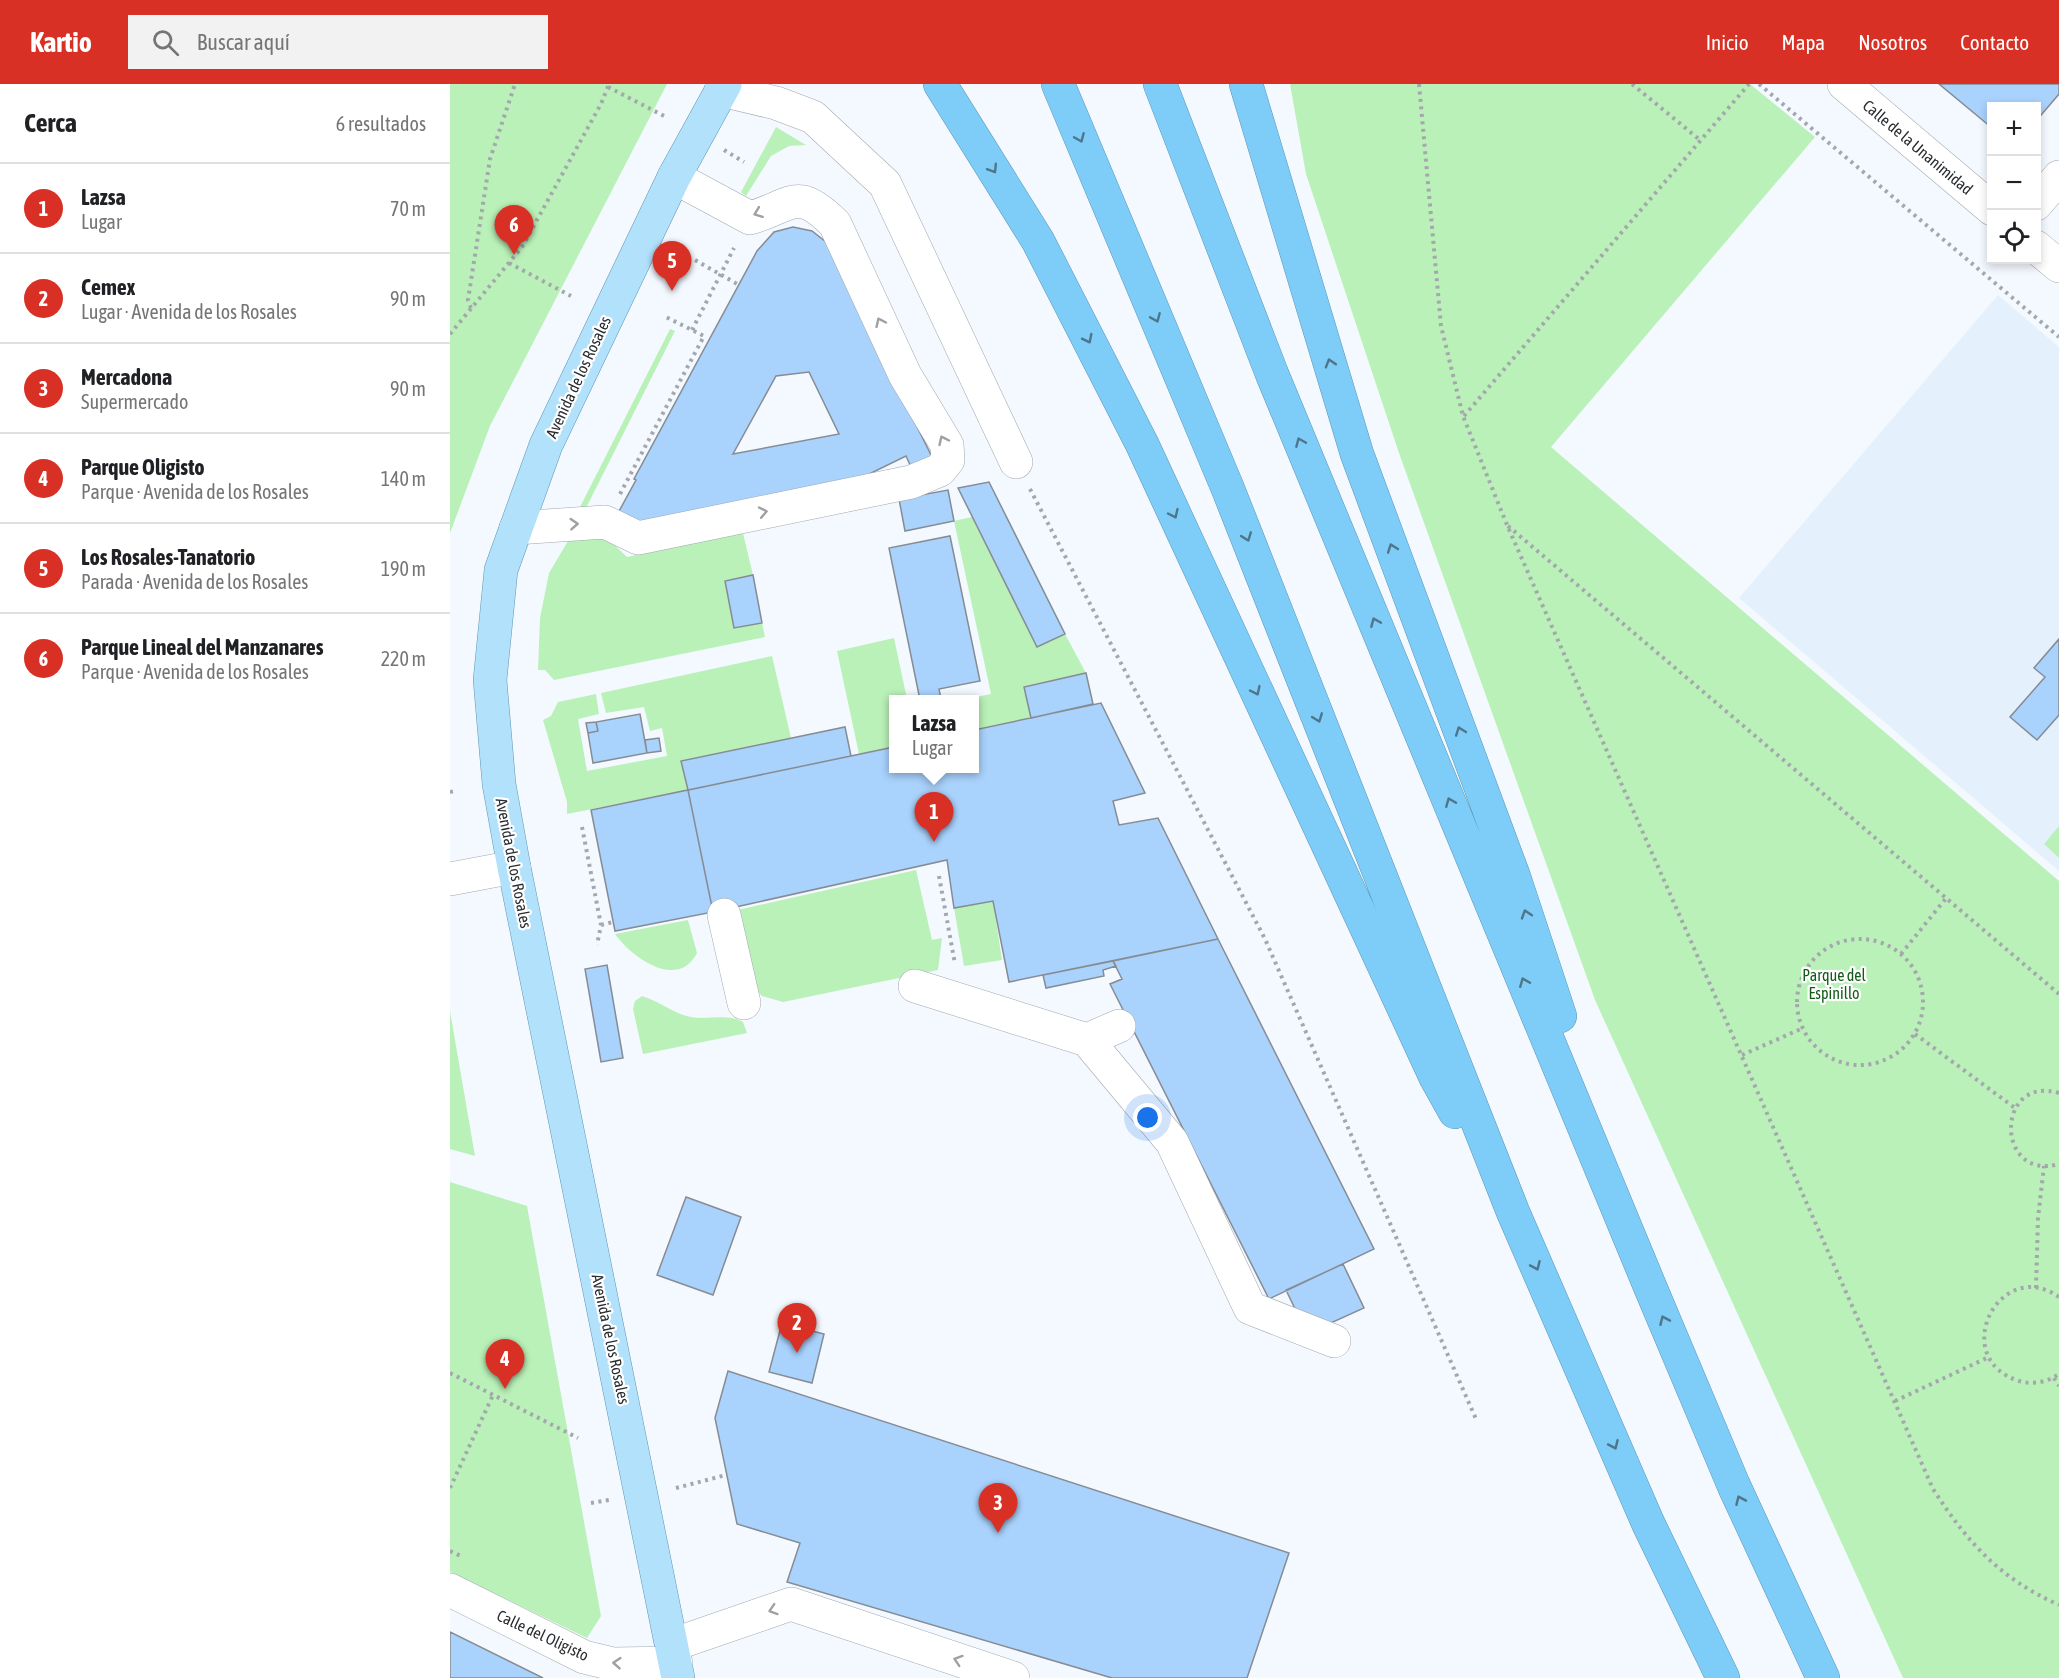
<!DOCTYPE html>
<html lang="es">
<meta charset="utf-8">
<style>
body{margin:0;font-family:"Asap Condensed",sans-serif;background:#f2f2f2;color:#202124}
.controls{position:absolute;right:18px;top:18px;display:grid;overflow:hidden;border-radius:0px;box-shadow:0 3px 9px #0003}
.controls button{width:54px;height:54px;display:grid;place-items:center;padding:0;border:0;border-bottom:2px solid #e0e0e0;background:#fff;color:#202124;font:30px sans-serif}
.you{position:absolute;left:698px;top:1034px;width:21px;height:21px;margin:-15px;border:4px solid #fff;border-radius:50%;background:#1a73e8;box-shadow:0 0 0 9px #1a73e833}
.badge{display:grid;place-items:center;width:39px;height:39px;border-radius:50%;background:#d93025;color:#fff;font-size:20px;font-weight:700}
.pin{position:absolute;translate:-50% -50px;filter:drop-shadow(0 2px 3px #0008)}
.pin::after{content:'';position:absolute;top:32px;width:21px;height:18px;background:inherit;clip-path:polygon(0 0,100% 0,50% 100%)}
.popup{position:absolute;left:439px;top:611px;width:90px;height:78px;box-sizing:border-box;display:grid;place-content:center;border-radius:0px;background:#fff;filter:drop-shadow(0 2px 4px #0005);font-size:20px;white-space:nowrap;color:#757577}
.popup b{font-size:22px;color:#202124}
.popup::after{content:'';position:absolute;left:50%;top:100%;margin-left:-12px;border:12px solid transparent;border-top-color:#fff}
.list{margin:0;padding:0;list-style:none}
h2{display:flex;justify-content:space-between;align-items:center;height:78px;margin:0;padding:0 24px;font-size:26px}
h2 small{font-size:20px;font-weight:400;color:#757577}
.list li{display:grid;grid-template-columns:39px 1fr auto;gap:18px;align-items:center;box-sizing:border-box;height:90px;padding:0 24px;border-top:2px solid #e0e0e0}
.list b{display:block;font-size:22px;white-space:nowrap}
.list p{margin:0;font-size:20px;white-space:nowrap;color:#757577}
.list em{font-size:20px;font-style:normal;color:#757577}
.icon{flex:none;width:33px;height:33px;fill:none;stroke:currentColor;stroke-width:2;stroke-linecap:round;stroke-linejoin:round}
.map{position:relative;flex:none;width:1609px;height:1594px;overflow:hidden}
header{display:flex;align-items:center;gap:36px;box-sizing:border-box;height:84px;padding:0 30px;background:#d93025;color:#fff}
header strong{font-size:28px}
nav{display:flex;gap:33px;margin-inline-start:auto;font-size:21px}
.search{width:420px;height:54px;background:#f2f2f2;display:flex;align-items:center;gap:15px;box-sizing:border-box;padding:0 21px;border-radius:0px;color:#757577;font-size:22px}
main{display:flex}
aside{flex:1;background:#fff}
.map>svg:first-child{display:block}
</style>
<header>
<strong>Kartio</strong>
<div class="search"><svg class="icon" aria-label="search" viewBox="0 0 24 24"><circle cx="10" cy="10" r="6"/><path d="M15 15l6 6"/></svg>Buscar aquí</div>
<nav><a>Inicio</a><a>Mapa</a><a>Nosotros</a><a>Contacto</a></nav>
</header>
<main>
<aside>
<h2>Cerca<small>6 resultados</small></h2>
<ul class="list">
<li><span class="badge">1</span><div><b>Lazsa</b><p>Lugar</p></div><em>70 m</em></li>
<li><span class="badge">2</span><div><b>Cemex</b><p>Lugar · Avenida de los Rosales</p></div><em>90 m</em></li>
<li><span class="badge">3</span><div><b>Mercadona</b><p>Supermercado</p></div><em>90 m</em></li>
<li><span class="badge">4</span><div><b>Parque Oligisto</b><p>Parque · Avenida de los Rosales</p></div><em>140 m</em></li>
<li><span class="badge">5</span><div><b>Los Rosales-Tanatorio</b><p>Parada · Avenida de los Rosales</p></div><em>190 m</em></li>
<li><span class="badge">6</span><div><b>Parque Lineal del Manzanares</b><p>Parque · Avenida de los Rosales</p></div><em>220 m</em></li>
</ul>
</aside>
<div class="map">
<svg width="1609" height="1594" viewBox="0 0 1609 1594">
<rect width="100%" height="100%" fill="#f4f9ff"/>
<path fill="#e4f1fd" d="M1548,211L1609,263V787L1289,514Z"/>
<path fill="#baf1b8" d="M0,0H217L40,342L0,449Z
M840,0H1300L1365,53L1101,363L1609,797V1594H1453L1145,916L949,369L856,90Z
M326,43L356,61L339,62L321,72L296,112L291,108Z
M220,245L225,247L133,430L128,427Z
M522,433L587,563L615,550L636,589L574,603L581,634L525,646L524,616L517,615L541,610L504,437Z
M152,449L177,473L293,449L303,491L275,497L284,544L312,539L315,553L104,596L95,586H88L90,534L99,489L121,452Z
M444,554L457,615L444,616L443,663L409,670L387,567Z
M322,572L341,654L231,678L238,706L117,730V718L93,636L101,632L108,618L146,610L149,630L128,635L137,687L217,672L212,644L200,647L194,623L156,629L151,609Z
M1609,742V774L1594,760Z
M466,786L482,856L492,854L488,886L333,918L312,912L300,899L283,827Z
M543,817L552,876L514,882L504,824Z
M238,836L247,869C228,906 183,875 165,850Z
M192,912C209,917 224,930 241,933C258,936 279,929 293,938L297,949L193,970L183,925L185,917Z
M0,927L25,1072L0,1065Z
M0,1098L77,1122L151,1532L137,1554L0,1488Z"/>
<path fill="#a9d2fc" stroke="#868c93" stroke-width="1.5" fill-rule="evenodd" d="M1489,0H1609V10L1586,37V22H1542V44Z
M343,143L362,147L376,158L482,373L461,383L456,372L411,394L188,441L168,429L186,396L184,395L307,167L324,148ZM359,288L389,350L283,370L326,292Z
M539,398L615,550L587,563L508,404Z
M498,406L504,437L455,447L449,415Z
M500,452L530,597L489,605L491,615L470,616L439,464Z
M303,491L312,539L284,544L275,497Z
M1609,555V631L1587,656L1560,633L1595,593L1584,584Z
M636,589L643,620L581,634L574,603Z
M651,619L695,709L663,717L669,741L708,734L768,855L559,898L543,817L504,824L497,776L263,828L238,706L444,663V684H524V646Z
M190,630L197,669L143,679L138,649L148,647L146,638Z
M146,638L148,647L138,649L136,639Z
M395,643L401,672L238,706L231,677Z
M209,654L211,667L197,669L195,656Z
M238,706L263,828L165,847L141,726Z
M768,855L924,1165L819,1215L660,900L672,895L663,877Z
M663,877L666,882L653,886L654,892L596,904L593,891Z
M157,881L173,974L151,978L135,885Z
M236,1113L291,1133L263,1211L207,1191Z
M893,1180L914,1224L872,1243L849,1233L836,1206Z
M332,1239L374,1250L362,1299L319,1288Z
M278,1287L839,1469L797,1594H662L337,1498L350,1459L287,1440L265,1334Z
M0,1548L93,1594H0Z"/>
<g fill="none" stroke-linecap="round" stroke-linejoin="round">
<g stroke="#a2a8ae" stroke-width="34">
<path id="minor" d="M1394,0L1542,125
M271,6L326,19L363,33L435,100L566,378
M1586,120L1609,93
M1586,163L1609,182
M66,444L155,438L188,454L461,398L490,386L498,376L497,361L455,291L385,140C346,101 342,122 300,134L224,93
M0,795L64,783
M274,831L294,919
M465,902L637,956L669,942
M637,956L722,1058L800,1224L884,1257
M0,1506L134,1573L163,1580L226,1579
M222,1561L341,1520L563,1594"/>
</g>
<g stroke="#6095b2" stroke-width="34">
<path id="major" d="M228,1594L64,783L49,700L40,596L51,486L96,361L224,93L275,0"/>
</g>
<g stroke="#6095b2" stroke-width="34">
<path id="highway" d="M490,0L588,157L692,360L986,994L1005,1028
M608,0L778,405L1063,1128L1198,1439L1273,1594
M710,0L822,290L1201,1205L1284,1402L1373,1594
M796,0L907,370L1064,793L1110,932"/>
</g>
<path stroke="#a4a8ad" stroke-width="4" stroke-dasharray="3 4.5" stroke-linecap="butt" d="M969,0L991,242L1013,332L1057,441L1483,1405C1518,1459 1549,1494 1609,1521
M1182,0L1250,56
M1309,0L1609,253
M158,3L218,34
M274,66L294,78
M245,176L289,201
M59,179L121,212
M21,224L18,216L40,75L65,0
M242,246L284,164
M0,250L72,163L151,20L159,0
M1014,332L1299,0
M580,405L815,855L1026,1335
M170,410L254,252L216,233
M1058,442L1609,910
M0,708L5,707
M132,743L151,841L147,861
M489,792L505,880
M151,841L163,838
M1347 918a63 63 0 1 1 126 0a63 63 0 1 1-126 0Z
M1451,870L1497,813
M1465,950L1565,1024
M1292,971L1353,944
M1609,1009C1545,990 1545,1098 1609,1080
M1586,1204L1588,1134L1594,1082
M1609,1213C1550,1171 1497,1274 1569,1297C1583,1301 1598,1298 1609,1290
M0,1289L128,1354
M1604,1294L1609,1302
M1445,1317L1539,1273
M0,1404L43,1311
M226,1404L276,1391
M141,1419L159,1416
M0,1467L13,1473"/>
<use href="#minor" stroke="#fff" stroke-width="33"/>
<use href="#major" stroke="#b1e1fb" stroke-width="33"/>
<use href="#highway" stroke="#7dcdf8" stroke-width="33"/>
</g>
<defs><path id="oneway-chevron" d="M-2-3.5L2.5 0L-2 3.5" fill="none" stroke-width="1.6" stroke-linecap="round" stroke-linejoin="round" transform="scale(1.5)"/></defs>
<g stroke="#4f758a">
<use href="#oneway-chevron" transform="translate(630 54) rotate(67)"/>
<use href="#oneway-chevron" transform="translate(543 85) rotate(58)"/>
<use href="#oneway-chevron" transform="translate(706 234) rotate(67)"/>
<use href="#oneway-chevron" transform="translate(638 255) rotate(63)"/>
<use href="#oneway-chevron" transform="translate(880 279) rotate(-107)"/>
<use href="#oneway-chevron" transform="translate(850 358) rotate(-113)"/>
<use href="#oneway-chevron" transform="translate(724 430) rotate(65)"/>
<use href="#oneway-chevron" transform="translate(797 453) rotate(69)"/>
<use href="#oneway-chevron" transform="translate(942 464) rotate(-110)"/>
<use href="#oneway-chevron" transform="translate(925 538) rotate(-113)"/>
<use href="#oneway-chevron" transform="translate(806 607) rotate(65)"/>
<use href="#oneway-chevron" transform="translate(868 634) rotate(69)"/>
<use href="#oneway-chevron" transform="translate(1010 647) rotate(-110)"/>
<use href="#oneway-chevron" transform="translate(1000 718) rotate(-112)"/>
<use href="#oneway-chevron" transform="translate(1076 830) rotate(-108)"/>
<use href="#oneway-chevron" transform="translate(1074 898) rotate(-112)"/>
<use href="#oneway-chevron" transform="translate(1086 1182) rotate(66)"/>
<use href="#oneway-chevron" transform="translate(1214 1236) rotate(-114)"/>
<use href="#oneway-chevron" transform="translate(1164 1361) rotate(66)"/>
<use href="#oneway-chevron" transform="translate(1290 1416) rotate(-114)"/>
</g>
<g stroke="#9fa0a2">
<use href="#oneway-chevron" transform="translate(308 129) rotate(159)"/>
<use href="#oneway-chevron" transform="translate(430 238) rotate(-115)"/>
<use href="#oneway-chevron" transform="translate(493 356) rotate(-115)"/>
<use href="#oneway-chevron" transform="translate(313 428) rotate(-12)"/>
<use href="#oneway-chevron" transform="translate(124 440) rotate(-4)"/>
<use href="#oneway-chevron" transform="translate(323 1526) rotate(162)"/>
<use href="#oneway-chevron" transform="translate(508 1576) rotate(-162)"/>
<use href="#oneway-chevron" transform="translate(167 1579) rotate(-176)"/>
</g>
<g text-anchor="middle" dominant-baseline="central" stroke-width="4.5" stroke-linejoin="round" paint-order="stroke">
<g font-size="16" fill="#2a2d30" stroke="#fff">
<text transform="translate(1468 63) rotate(40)">Calle de la Unanimidad</text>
<text transform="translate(128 293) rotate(-65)">Avenida de los Rosales</text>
<text transform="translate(64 779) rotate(79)">Avenida de los Rosales</text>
<text transform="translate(161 1255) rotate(78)">Avenida de los Rosales</text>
<text transform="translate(93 1551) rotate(25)">Calle del Oligisto</text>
</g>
<g font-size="16" fill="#125b18" stroke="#fff">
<text x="1384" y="891">Parque del<tspan x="1384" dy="18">Espinillo</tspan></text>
</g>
</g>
</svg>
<div class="controls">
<button>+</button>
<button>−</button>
<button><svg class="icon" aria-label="locate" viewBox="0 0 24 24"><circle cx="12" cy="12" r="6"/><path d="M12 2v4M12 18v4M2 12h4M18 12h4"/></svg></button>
</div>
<div class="you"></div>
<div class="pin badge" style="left:484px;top:758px">1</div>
<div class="popup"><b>Lazsa</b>Lugar</div>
<div class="pin badge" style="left:347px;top:1269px">2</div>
<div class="pin badge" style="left:548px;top:1449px">3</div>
<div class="pin badge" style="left:55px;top:1305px">4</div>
<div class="pin badge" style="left:222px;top:207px">5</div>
<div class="pin badge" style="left:64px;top:171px">6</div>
</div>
</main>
